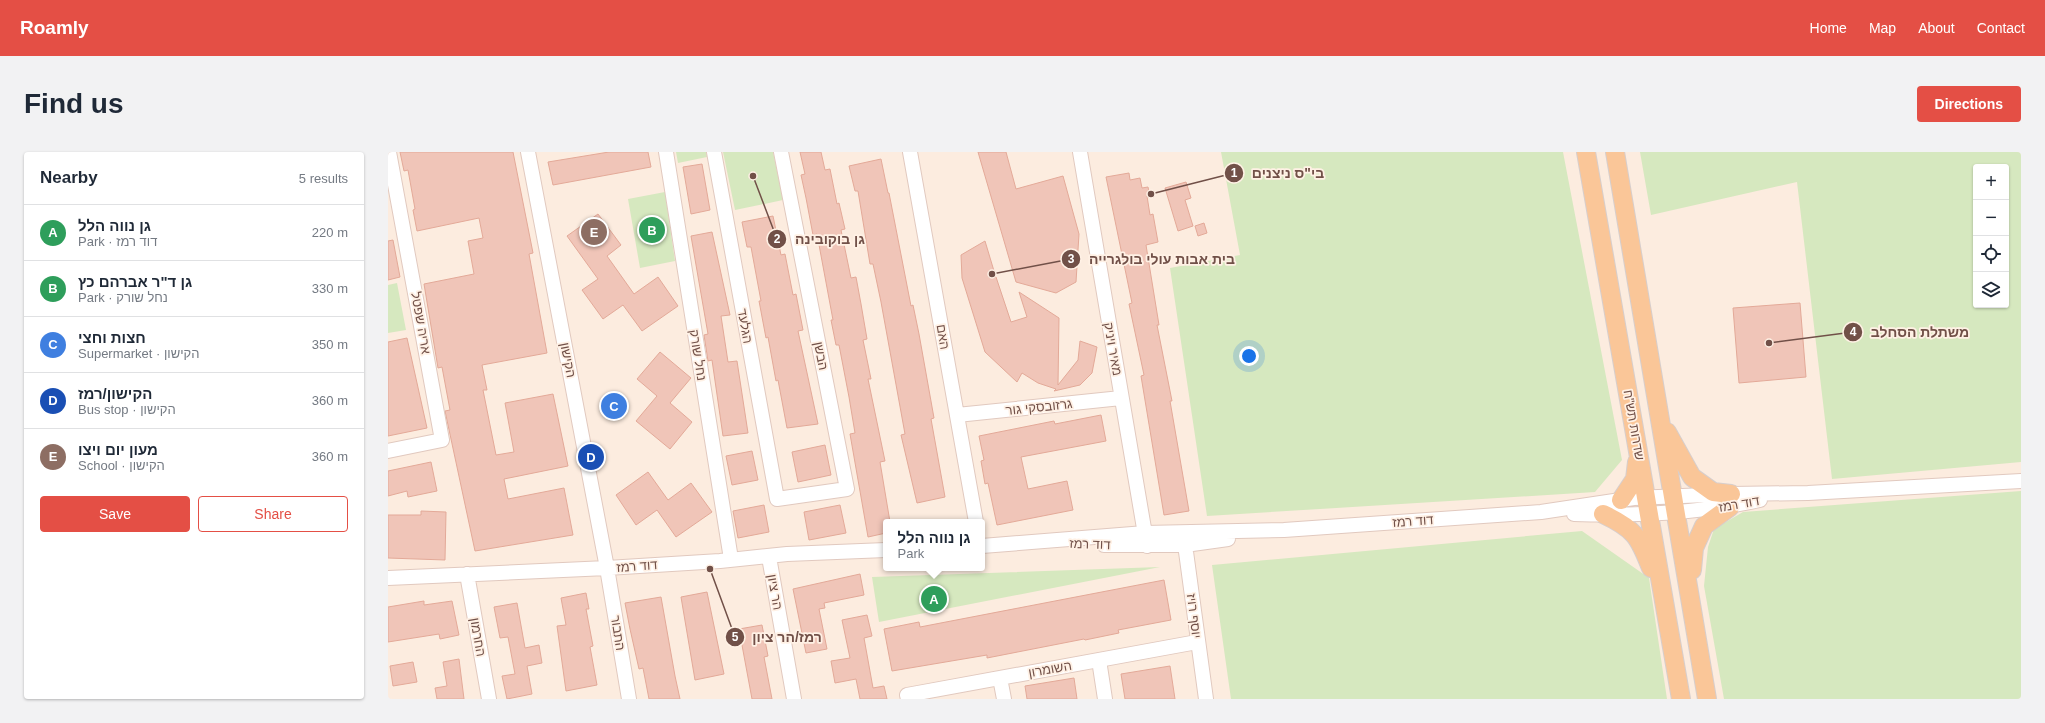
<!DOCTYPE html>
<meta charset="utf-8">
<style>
body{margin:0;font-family:Helvetica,Heebo,sans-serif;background:#f2f2f3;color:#1f2937}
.controls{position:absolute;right:12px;top:12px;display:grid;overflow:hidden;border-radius:4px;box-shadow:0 1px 3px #0004}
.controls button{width:36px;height:36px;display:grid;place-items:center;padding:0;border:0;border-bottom:1px solid #e0e1e3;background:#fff;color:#1f2937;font:20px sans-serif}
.you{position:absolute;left:861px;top:204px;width:14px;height:14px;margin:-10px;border:3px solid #fff;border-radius:50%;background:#1a73e8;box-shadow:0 0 0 6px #1a73e833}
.badge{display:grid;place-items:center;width:26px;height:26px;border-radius:50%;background:#e44f45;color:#fff;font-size:13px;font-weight:700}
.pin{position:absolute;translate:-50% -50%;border:2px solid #fff;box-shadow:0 1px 4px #0006}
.popup{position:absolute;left:495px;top:367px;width:102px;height:52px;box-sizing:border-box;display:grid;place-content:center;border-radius:4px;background:#fff;filter:drop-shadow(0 1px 3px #0005);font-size:13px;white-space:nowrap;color:#747a83}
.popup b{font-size:15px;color:#1f2937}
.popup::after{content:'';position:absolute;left:50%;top:100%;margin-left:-8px;border:8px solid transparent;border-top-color:#fff}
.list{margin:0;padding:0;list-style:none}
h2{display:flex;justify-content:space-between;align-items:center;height:52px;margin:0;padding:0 16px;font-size:17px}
h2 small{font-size:13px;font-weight:400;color:#747a83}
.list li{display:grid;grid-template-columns:26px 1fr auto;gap:12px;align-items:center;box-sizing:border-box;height:56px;padding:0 16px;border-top:1px solid #e0e1e3}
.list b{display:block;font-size:15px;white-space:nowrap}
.list p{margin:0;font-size:13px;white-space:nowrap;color:#747a83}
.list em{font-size:13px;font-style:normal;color:#747a83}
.actions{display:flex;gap:8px;padding:12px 16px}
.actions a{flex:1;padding:9px 0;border:1px solid #e44f45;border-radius:4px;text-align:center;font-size:14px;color:#e44f45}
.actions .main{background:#e44f45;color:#fff}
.icon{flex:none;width:22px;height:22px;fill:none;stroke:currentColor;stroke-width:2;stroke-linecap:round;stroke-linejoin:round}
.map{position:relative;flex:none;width:1633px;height:547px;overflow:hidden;border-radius:4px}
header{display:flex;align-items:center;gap:24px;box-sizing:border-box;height:56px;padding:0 20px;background:#e44f45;color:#fff}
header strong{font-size:19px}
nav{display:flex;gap:22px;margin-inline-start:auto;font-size:14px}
.intro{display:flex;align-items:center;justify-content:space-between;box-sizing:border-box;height:96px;padding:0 24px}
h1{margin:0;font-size:28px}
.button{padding:10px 18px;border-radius:4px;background:#e44f45;color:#fff;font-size:14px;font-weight:700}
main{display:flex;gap:24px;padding:0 24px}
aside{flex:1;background:#fff;border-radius:4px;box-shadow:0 1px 3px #0004}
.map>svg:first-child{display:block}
</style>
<header>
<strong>Roamly</strong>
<nav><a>Home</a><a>Map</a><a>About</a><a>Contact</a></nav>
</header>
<div class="intro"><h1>Find us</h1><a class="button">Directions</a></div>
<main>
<aside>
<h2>Nearby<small>5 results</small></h2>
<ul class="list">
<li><span class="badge" style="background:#2e9e5b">A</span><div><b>גן נווה הלל</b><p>Park · דוד רמז</p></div><em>220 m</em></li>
<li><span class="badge" style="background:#2e9e5b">B</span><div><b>גן ד&quot;ר אברהם כץ</b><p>Park · נחל שורק</p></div><em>330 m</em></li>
<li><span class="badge" style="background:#3f7fe0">C</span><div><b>חצות וחצי</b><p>Supermarket · הקישון</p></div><em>350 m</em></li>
<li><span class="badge" style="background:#1a4fb4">D</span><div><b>הקישון/רמז</b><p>Bus stop · הקישון</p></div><em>360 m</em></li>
<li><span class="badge" style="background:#8d6e63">E</span><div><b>מעון יום ויצו</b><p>School · הקישון</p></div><em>360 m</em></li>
</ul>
<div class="actions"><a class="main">Save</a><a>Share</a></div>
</aside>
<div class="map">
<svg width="1633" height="547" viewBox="0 0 1633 547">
<rect width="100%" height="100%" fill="#fcecdf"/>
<path fill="#d6e8bf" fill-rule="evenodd" d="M288,0H318L319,5L290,11Z
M335,0H385L395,48L347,58Z
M833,0H1175L1234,308L1207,340L819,364L782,116L852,103Z
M1252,0H1633V310L1444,327L1409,30L1263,63ZM1588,15H1618V153H1588Z
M277,40L287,109L252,116L240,47Z
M9,131L18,178L0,181V133Z
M1633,339V547H1336L1316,434L1320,395L1326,377L1355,360Z
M1194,379L1261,426L1279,547H843L824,413Z
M772,415L491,470L484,425Z"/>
<path fill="#f0c5b8" stroke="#e3a998" d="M12,0H125L145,101L141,102L159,201L94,213L99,238H95L108,303L126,300L117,251L165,242L180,314L116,327L120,347L176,336L185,383L87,399L57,259L62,258L54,215L50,216L36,132L86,122L80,89L95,86L91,66L29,79L25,58L27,57L20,18L16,19Z
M221,0H260L263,15L165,33L160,10Z
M412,0H433L437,18L442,17L449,52L451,51L457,77L453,78L463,126L468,125L473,152L479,187L475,188L483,227H480L497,309L492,310L502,370H498V381L480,385L462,282L467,281L461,245L451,193H448L443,168H445L429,82L425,83L418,46L413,23L417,22Z
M590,0H618L628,37L675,24L691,82L688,130L668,141L628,130Z
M493,7L500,41H501L523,154L525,153L531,182L546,266L543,267L557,345L529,351L513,283L517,282L493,150L485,112H482L470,39H467L461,14Z
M314,12L322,58L303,62L295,15Z
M741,21L742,28L752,26L754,36L760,35L762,44H759L762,63L765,62L770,90L758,93L771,173H769L784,249H782L801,359L776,363L753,224L756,223L741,152L744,151L718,25Z
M798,30L803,46L797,48L805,74L790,79L777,36Z
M210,62L233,93L219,104L246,142L270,125L290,154L254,179L235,153L215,167L194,138L210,127L179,84Z
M385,64L393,103L397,102L405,143L408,142L415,178L410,179L430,272L399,276L390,228L388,229L380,185L378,186L371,149H373L363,95H359L354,70Z
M816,71L819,81L810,84L807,74Z
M324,80L342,163L333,164L340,210L349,209L360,281L335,284L324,208L320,209L316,183L320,182L303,84Z
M5,88L12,125L0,128V89Z
M597,89L606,119L605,123L608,125L623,170L639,165L631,140L671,166L670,233L690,208L692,189L709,195L704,221L692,233L666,239L668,237L650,231L634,221L629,230L597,200L574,126L573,103Z
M1412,151L1418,225L1351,231L1345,156Z
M19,186L39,276L0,284V190Z
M272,200L303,226L282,251L304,270L282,297L248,269L269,244L249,227Z
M713,263L718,289L633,305L640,337L679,329L685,358L609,373L600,331L597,332L593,309L596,308L591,284L666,269L667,272Z
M437,293L443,323L410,330L404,300Z
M364,299L370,328L344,333L338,304Z
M43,310L49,339L20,345L19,339L0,344V319Z
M260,320L280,348L303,331L324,360L288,385L269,358L248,373L228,343Z
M376,353L381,380L350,386L345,359Z
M452,353L458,381L421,388L416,360Z
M33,359L58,360L57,408L0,406V363H33Z
M472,422L476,443L436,451L437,456L431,457L439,497L418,501L405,437Z
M776,428L783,468L730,478L731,481L697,488L696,487L599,506V503L504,519L496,477L531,470L532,475Z
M319,440L336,522L307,528L293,445Z
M198,441L201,457H198L205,494L202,495L209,533L178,539L169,474L178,473L173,446Z
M273,445L287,524L292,547H261L255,516L251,517L242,477L237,451Z
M36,449V453L64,449L71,483L52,487L51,482L0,490V455Z
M129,451L137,496L151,493L154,511L139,514L144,542L119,547L114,524L127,522L120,485L112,486L106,455Z
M479,463L484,484L476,486L485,536L496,534L499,547H472L468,527L447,531L443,509L462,506L454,468Z
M374,473L380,504L376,505L384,547H364L351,477Z
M71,507L76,547H49L47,536L59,534L55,510Z
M25,510L29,530L5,534L2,514Z
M782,514L787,547H737L733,522Z
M686,526L689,547H639L637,534Z"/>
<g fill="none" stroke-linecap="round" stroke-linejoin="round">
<g stroke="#e1c9bf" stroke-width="16">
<path id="minor" d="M140,0L219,416L241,547
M278,0L343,407
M326,0L389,347L459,337L393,0
M522,0L588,370
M692,0L759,394
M569,263L733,246
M0,299L54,288L1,0
M1186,362C1248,364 1312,361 1372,348
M796,385L818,547
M716,393H797L840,387
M594,394L757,381L896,378L1153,360L1246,346L1343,342L1420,341L1633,329
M381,405L406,547
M79,422L101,547
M0,426L219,416L332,409L399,402L498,398
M711,508L717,547
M612,526L616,547
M520,547L519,543L809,490"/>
</g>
<g stroke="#d7cecc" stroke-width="20">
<path id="major" d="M1198,0L1293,547
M1227,0L1319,547
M1279,280L1304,325L1325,340L1343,342
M1233,348L1247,327L1249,310
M1215,362C1247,377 1251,385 1263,416
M1304,418L1306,396L1316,374L1342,355"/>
</g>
<use href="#minor" stroke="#fff" stroke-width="14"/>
<use href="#major" stroke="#fac698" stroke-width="18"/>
</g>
<g text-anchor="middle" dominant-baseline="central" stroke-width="3.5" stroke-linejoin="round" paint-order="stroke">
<g font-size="13" fill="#715048" stroke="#fff1e5">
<text transform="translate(33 171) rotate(80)">אריה שפטל</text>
<text transform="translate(357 174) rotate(80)">הגלעד</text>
<text transform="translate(555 185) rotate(80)">האם</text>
<text transform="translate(725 197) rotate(80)">מאיר ויניק</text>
<text transform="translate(310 203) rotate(81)">נחל שורק</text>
<text transform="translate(433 204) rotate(79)">הבשן</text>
<text transform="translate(180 208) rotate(79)">הקישון</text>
<text transform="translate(651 255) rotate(-6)">גרזובסקי גור</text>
<text transform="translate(1246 273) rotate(80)">שדרות תש"ח</text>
<text transform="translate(1351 352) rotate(-10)">דוד רמז</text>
<text transform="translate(1025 369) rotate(-4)">דוד רמז</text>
<text transform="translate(702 392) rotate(2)">דוד רמז</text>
<text transform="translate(249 414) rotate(-4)">דוד רמז</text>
<text transform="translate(387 440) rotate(80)">הר ציון</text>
<text transform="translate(806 464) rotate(83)">יוסף רויז</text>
<text transform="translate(230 481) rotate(81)">התבור</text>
<text transform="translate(90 485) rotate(80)">החרמון</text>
<text transform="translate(662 517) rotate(-10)">השומרון</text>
</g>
</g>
<path fill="none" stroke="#715048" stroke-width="1.5" d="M763 42L846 21M365 24L389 87M604 122L683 107M1381 191L1465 180M322 417L347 485"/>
<g fill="#715048" stroke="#fff1e5" stroke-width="1.5">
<circle cx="763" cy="42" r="4"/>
<circle cx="365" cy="24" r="4"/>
<circle cx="604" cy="122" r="4"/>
<circle cx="1381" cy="191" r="4"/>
<circle cx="322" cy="417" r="4"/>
<circle cx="846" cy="21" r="10"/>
<circle cx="389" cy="87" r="10"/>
<circle cx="683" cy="107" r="10"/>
<circle cx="1465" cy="180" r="10"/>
<circle cx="347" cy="485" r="10"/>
</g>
<g font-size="12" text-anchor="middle" font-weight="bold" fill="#fff">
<text x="846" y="25">1</text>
<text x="389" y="91">2</text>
<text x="683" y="111">3</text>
<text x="1465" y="184">4</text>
<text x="347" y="489">5</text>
</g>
<g font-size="14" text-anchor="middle" font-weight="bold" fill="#715048" stroke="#fff1e5" stroke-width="3.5" stroke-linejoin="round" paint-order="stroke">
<text x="900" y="26">בי"ס ניצנים</text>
<text x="442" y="92">גן בוקובינה</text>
<text x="774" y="112">בית אבות עולי בולגרייה</text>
<text x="1532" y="185">משתלת הסחלב</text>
<text x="399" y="490">רמז/הר ציון</text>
</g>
</svg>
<div class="controls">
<button>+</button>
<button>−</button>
<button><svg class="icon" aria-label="locate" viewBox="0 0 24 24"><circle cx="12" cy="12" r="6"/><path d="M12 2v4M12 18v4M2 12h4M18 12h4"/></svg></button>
<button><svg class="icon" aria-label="layers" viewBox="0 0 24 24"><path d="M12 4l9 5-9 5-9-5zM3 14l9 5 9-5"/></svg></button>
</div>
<div class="you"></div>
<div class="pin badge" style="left:546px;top:447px;background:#2e9e5b">A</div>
<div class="popup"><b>גן נווה הלל</b>Park</div>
<div class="pin badge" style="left:264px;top:78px;background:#2e9e5b">B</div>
<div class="pin badge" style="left:226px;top:254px;background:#3f7fe0">C</div>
<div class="pin badge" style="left:203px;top:305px;background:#1a4fb4">D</div>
<div class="pin badge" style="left:206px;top:80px;background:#8d6e63">E</div>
</div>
</main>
